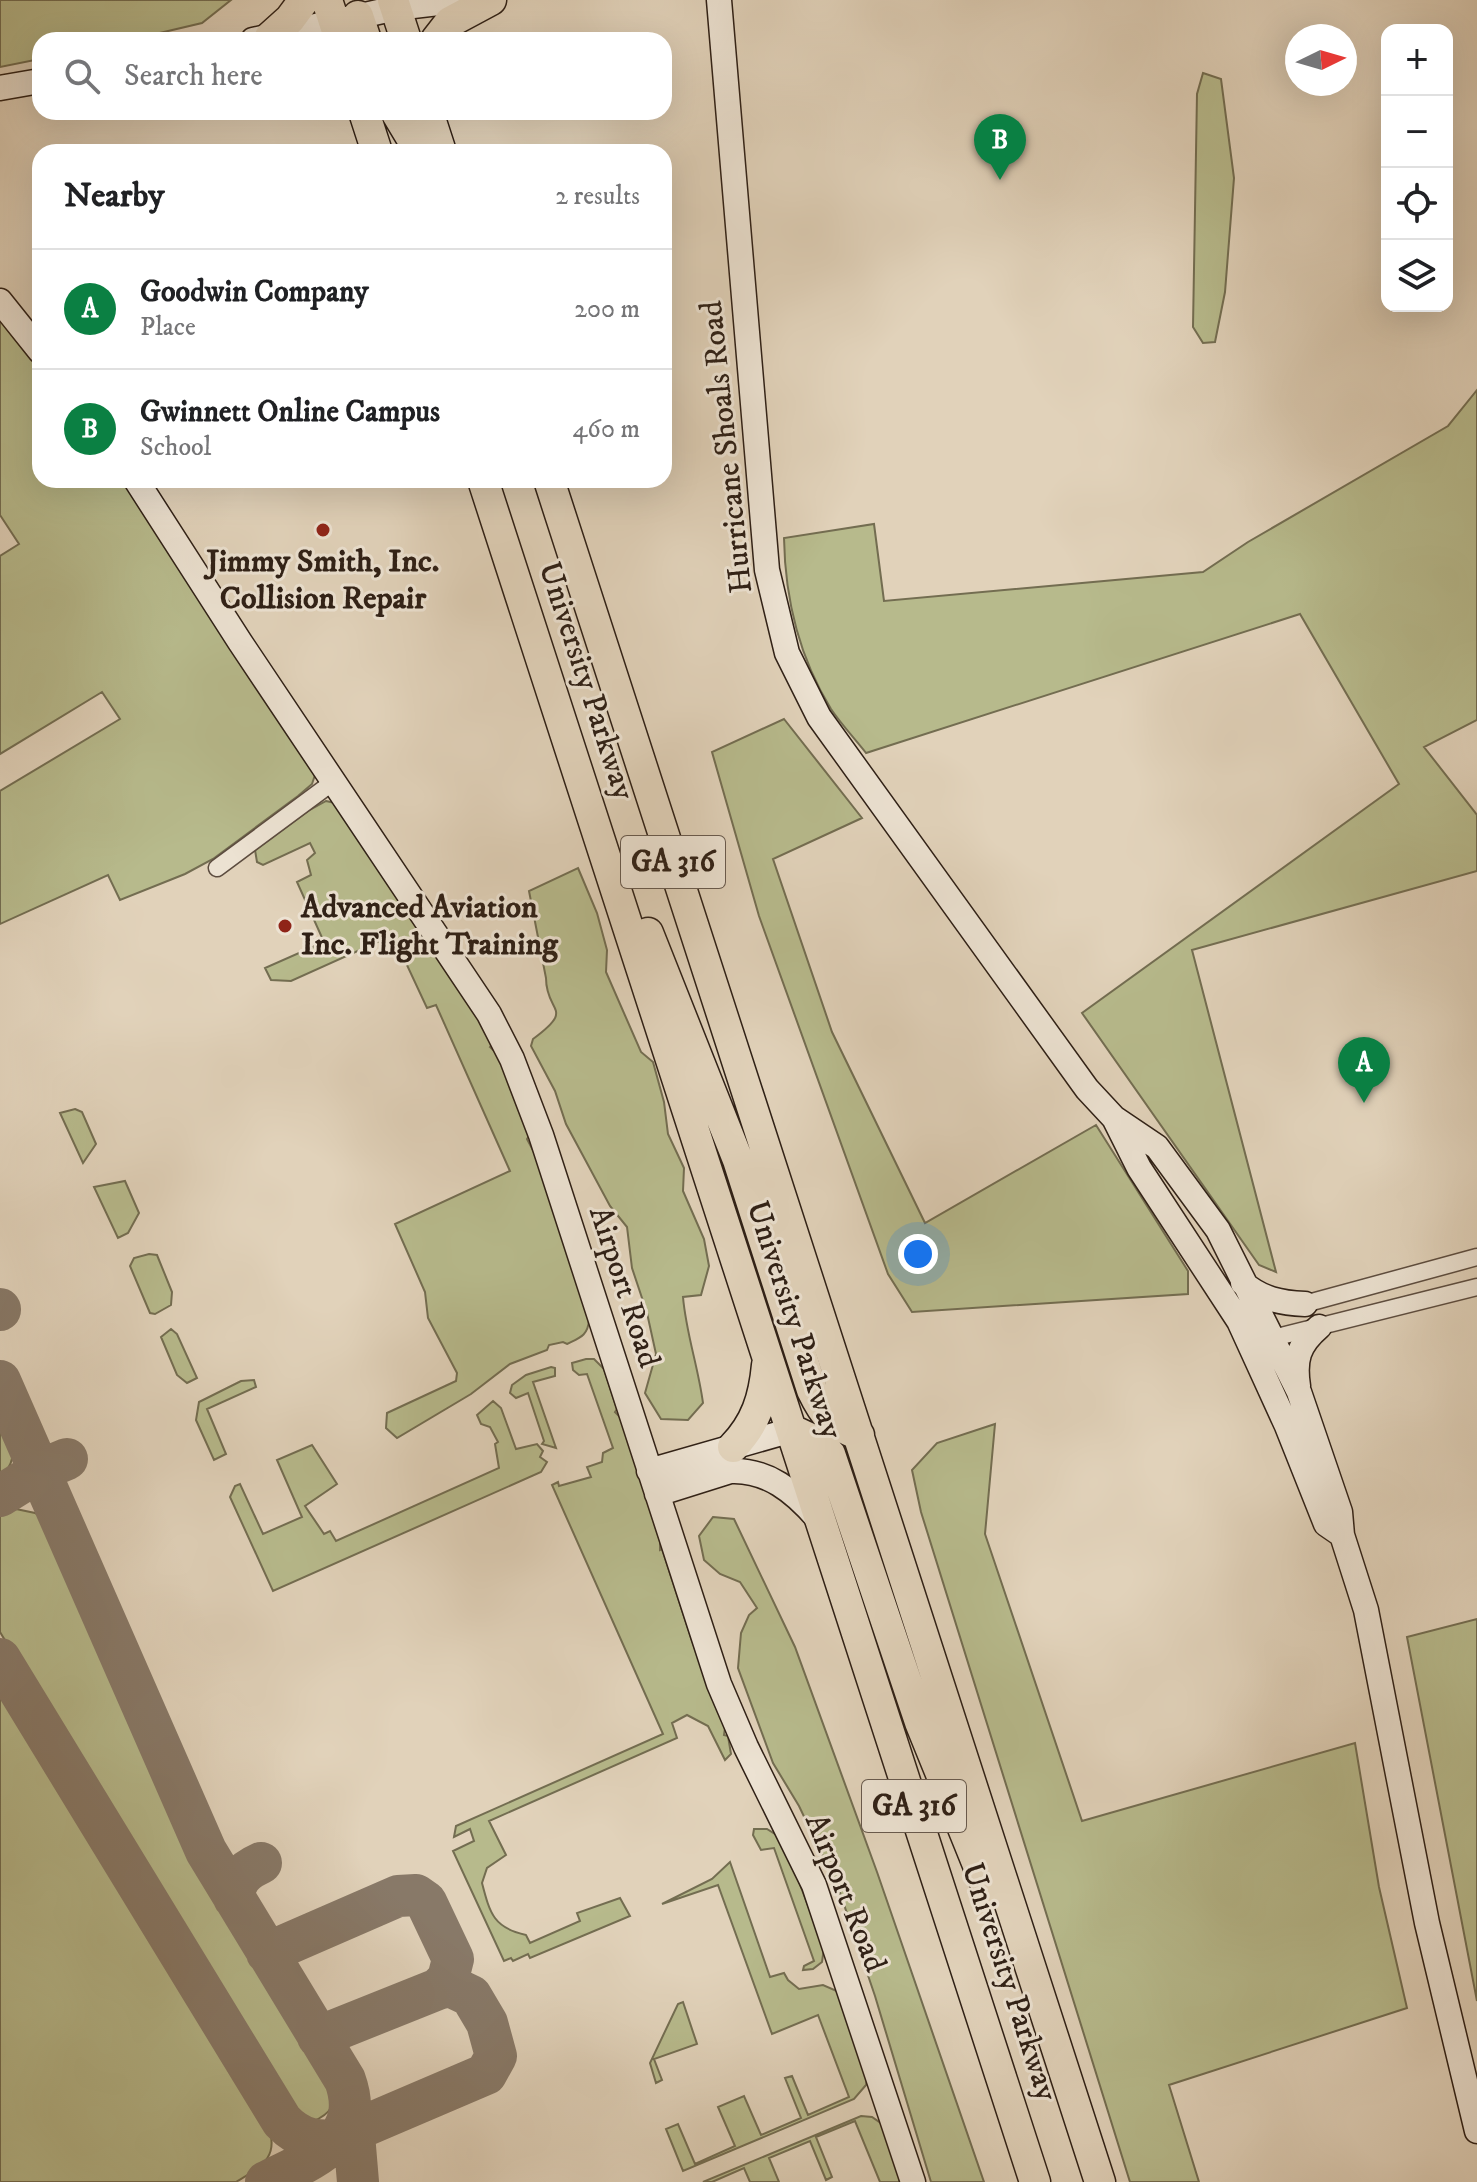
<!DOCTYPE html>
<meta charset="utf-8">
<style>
body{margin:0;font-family:"IM FELL DW Pica",serif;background:#f6f6f6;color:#202124}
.controls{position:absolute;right:24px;top:24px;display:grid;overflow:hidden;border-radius:16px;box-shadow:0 8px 32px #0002}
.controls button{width:72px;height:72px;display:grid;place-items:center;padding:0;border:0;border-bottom:2px solid #e0e0e0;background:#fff;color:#202124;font:40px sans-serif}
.compass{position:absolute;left:1285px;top:24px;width:72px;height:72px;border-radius:50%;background:#fff;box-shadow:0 8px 32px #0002;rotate:85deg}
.you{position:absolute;left:918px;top:1254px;width:28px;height:28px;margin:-20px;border:6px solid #fff;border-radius:50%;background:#1a73e8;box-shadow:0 0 0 12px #1a73e833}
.badge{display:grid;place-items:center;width:52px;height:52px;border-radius:50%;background:#0b8043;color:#fff;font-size:26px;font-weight:700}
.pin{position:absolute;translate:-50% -66px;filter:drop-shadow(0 2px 4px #0008)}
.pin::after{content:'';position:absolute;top:42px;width:28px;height:24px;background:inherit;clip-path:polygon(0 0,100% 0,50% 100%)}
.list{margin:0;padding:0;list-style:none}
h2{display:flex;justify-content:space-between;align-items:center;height:104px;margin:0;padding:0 32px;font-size:34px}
h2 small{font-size:26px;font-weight:400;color:#757577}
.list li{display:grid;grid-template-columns:52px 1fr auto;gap:24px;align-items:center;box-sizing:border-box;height:120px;padding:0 32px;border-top:2px solid #e0e0e0}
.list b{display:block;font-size:30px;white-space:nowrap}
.list p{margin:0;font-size:26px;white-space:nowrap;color:#757577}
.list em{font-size:26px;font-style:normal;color:#757577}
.icon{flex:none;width:44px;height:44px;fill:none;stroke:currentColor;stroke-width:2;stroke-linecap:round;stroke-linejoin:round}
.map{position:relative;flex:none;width:1477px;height:2182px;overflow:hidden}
.search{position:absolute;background:#fff;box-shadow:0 8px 32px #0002;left:32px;top:32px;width:640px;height:88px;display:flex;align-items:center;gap:20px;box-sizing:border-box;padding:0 28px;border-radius:24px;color:#757577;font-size:30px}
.panel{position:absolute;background:#fff;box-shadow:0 8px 32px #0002;left:32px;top:144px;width:640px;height:344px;border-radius:24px}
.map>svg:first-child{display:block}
</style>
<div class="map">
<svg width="1477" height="2182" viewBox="0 0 1477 2182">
<rect width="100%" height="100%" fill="#e1d2ba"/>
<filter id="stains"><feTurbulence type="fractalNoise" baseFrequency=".0025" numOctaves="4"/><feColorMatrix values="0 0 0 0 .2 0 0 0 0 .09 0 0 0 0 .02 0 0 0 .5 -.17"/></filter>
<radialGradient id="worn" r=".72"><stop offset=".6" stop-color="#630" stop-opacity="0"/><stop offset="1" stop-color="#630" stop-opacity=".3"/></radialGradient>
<path fill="#b7ba8c" stroke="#736d51" stroke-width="2" d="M0,0H231L202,23L130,40H40V59L0,67Z
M1203,73L1221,79L1234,178L1225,292L1215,342L1203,343L1193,327L1197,94Z
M0,314L40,363V480H126L316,772L312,784L298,796L213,859L185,874L120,900L108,875L0,924V791L120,719L102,692L0,754V556L19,544L0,515Z
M1477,390V720L1424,747L1477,815V871L1192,950L1276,1272L1259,1265L1082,1013L1399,784L1300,614L866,753C855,739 841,724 831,709C799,657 785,598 784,538L874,524L884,601L1203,572L1248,542L1448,426Z
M784,719L862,818L773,859L832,1032L925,1223L1096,1125L1188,1271V1294L912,1312L888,1274L759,916L712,752Z
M326,801L335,803L484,1026L492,1044L490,1047C509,1062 520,1113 529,1136L527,1139L536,1156L589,1320C588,1336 579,1338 567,1344L563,1342L549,1345L547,1350L510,1364L471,1394L397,1438L386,1428L387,1413L456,1381L457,1373L428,1318L425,1292L395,1224L510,1171L436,1005L427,1008L393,935L291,981L271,980L265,968L324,942L297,882L311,875L307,860L315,853L310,843L263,865L257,862L255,850L308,811Z
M578,868L597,913L607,950L606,972L641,1052L653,1062L664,1102L668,1134L684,1168L683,1191L704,1239L709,1266L701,1295L683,1297C686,1333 698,1366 703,1403L688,1420L661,1419L645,1393L656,1354L647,1313L632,1268L627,1227L610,1206L566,1124L555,1091L531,1046L533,1039C576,1007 546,1014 546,978L529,891Z
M75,1109L82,1112L96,1144L83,1163L60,1113Z
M125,1181L139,1213L128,1233L118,1238L94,1187Z
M149,1254L157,1255L172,1292L171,1305L155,1314L150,1313L130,1266L134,1258Z
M171,1329L177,1334L197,1378L187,1383L177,1375L161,1337Z
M586,1359H594L604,1369L617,1409L615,1412L620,1417L660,1541V1550L662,1549L692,1641L725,1728L724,1735L728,1736L731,1754L725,1760L708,1726L687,1715L672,1723L677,1738L489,1821L506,1855L487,1868L482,1883C490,1914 494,1928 526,1935L530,1943L580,1921L577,1913L620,1898L630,1916L530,1958L528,1954L513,1961L511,1958L504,1961L453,1851L474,1841L470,1829L454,1837L456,1826L663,1734L552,1485L558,1482L559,1486L591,1477L587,1467L602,1462L603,1453L613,1448L587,1374L579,1375L573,1370L572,1363Z
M551,1367L555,1368V1376L533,1382L556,1448L542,1444L544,1441L528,1393L516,1398L510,1393L512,1385L526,1375Z
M254,1380L256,1387L207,1409L226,1454L214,1460L196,1420L199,1402L241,1381Z
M493,1401L501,1408L516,1449L537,1444L543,1451L540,1457L547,1462L541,1472L273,1591L230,1497L235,1486L240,1484L263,1534L302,1517L277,1460L312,1445L337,1484L305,1506L324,1534L330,1531L336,1541L499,1468L495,1444L498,1442L490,1427L481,1424L477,1415Z
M0,1403C12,1429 24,1454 0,1479Z
M995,1424L985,1534L1082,1821L1355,1743L1379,1887L1407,2008L1169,2085L1199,2182H1130L921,1512L912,1470L937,1443Z
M16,1509L35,1513L52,1524L206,1879L331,2084C336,2106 332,2113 312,2122L303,2119L291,2110L0,1632V1514Z
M713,1517L734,1519L795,1647L877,1872L984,2182H931L875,1996L839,1890L799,1806L773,1763L738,1668L741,1633L749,1615L757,1608L740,1582L720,1574L704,1560L699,1536Z
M1477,1619V2001L1407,1637Z
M0,1682L267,2123C281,2157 262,2166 236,2182H0Z
M754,1829H767L778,1836L796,1874L824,1948L822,1962L813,1969L803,1970L804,1966L814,1961L774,1848L761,1850L753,1835Z
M730,1862L770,1977L784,1973L788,1980L799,1989L823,1985L839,1992L867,2077L866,2085L854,2099L683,2171L666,2129L678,2124L695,2164L735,2146L718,2107L744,2096L761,2135L801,2118L785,2078L792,2076L808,2115L849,2097L818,2015L772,2034L718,1885L662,1904L712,1879Z
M683,2002L697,2044L654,2059L662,2080L656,2083L650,2063L678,2004Z
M861,2116L872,2117L882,2124L900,2178L899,2182H880L855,2121L816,2137L832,2177L826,2180L810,2141L769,2158L779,2182H750L744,2168L712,2182H703Z"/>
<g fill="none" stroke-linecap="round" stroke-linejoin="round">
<path stroke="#887968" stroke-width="42" d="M0,1310V1309
M0,1381L206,1851L345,2080C367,2141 309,2160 266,2182
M0,1496L43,1469L67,1459
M0,1659L282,2121C300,2140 318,2143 343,2139
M234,1898C234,1880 245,1870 261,1863
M267,1953L398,1896L416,1895L426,1902L453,1959L448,1979L438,1989L318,2037
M352,2111L358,2182
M329,2148L362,2127L486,2074L496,2056L487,2023L471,1996L450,1986L438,1989"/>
<g stroke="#5c4c3f" stroke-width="19">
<path id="street" d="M217,868L333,782
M1297,1306L1477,1257
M1265,1340L1477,1287"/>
</g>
<g stroke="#2f2016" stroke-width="27">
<path id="secondary" d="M719,0L767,570L787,653L819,717L1087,1089L1114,1118L1157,1147L1218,1230L1299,1392L1340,1512L1342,1535L1366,1610L1427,1923L1477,2131
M253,40L396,8L464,0
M0,88L40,81
M0,301L40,351
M136,480L240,642L489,1014L512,1059L541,1135L719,1684L746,1747L814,1885L913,2182
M1115,1120L1139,1168L1239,1321L1287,1426L1326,1524L1342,1535
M1243,1283C1261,1299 1281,1303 1305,1304
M1298,1386C1294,1360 1298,1345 1319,1327
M649,1471L792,1430
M657,1494L730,1471C767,1469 795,1492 818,1519"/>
</g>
<g stroke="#2f2016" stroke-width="33">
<path id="highway" d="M327,0L340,40
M393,0L406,40
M358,16L366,40
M270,37L290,19L304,0
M436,40L450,22L491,0
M364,112L377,152
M396,112L420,152
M428,112L441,152
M483,480L1035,2182
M549,480L1100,2182
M648,933L738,1160L812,1390C825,1417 832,1424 859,1435
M792,1430L813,1440L830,1454L920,1722L989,1892
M733,1447C756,1423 764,1398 767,1365"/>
</g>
<use href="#street" stroke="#ece2d2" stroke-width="16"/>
<use href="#secondary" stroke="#ece2d2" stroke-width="24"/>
<use href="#highway" stroke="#e1d2ba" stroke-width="30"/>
</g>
<g fill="#8f2418" stroke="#ece2d2" stroke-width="3">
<circle cx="323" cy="530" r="8"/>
<circle cx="285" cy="926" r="8"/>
</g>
<g text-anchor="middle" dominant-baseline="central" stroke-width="6" stroke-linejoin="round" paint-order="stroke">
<g fill="#ece2d2" stroke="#685a4e" stroke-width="2">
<rect x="621" y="836" width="104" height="52" rx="6"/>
<rect x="862" y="1780" width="104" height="52" rx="6"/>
</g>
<g font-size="30" font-weight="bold" fill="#2f2016">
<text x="673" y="862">GA 316</text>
<text x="914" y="1806">GA 316</text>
</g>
<g font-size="32" fill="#2f2016" stroke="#ece2d2">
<text transform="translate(727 447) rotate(-96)">Hurricane Shoals Road</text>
<text transform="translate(586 681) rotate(72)">University Parkway</text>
<text transform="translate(624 1287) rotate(72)">Airport Road</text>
<text transform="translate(794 1320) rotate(72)">University Parkway</text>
<text transform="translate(845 1893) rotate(68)">Airport Road</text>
<text transform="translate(1009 1982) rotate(72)">University Parkway</text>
</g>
<g font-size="32" font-weight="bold" fill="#2f2016" stroke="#ece2d2">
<text x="323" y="562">Jimmy Smith, Inc.<tspan x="323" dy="37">Collision Repair</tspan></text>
<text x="301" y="908" text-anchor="start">Advanced Aviation<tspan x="301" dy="37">Inc. Flight Training</tspan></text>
</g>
</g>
<rect width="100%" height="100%" filter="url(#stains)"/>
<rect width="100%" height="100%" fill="url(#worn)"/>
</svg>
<div class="controls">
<button>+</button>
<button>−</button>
<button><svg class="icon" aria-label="locate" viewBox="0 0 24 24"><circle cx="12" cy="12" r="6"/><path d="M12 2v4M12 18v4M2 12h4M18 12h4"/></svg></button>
<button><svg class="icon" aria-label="layers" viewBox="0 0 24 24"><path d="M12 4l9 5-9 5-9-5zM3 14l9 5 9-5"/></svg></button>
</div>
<svg class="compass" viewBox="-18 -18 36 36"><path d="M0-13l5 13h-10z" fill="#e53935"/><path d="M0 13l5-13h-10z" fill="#757577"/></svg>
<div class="you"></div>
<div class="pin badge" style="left:1364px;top:1103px">A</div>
<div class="pin badge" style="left:1000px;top:180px">B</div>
<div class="search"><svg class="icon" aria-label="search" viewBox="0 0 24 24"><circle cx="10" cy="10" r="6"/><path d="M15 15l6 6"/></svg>Search here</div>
<section class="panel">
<h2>Nearby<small>2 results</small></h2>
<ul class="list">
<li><span class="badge">A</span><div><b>Goodwin Company</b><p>Place</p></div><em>200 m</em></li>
<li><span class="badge">B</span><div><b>Gwinnett Online Campus</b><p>School</p></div><em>460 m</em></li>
</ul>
</section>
</div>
